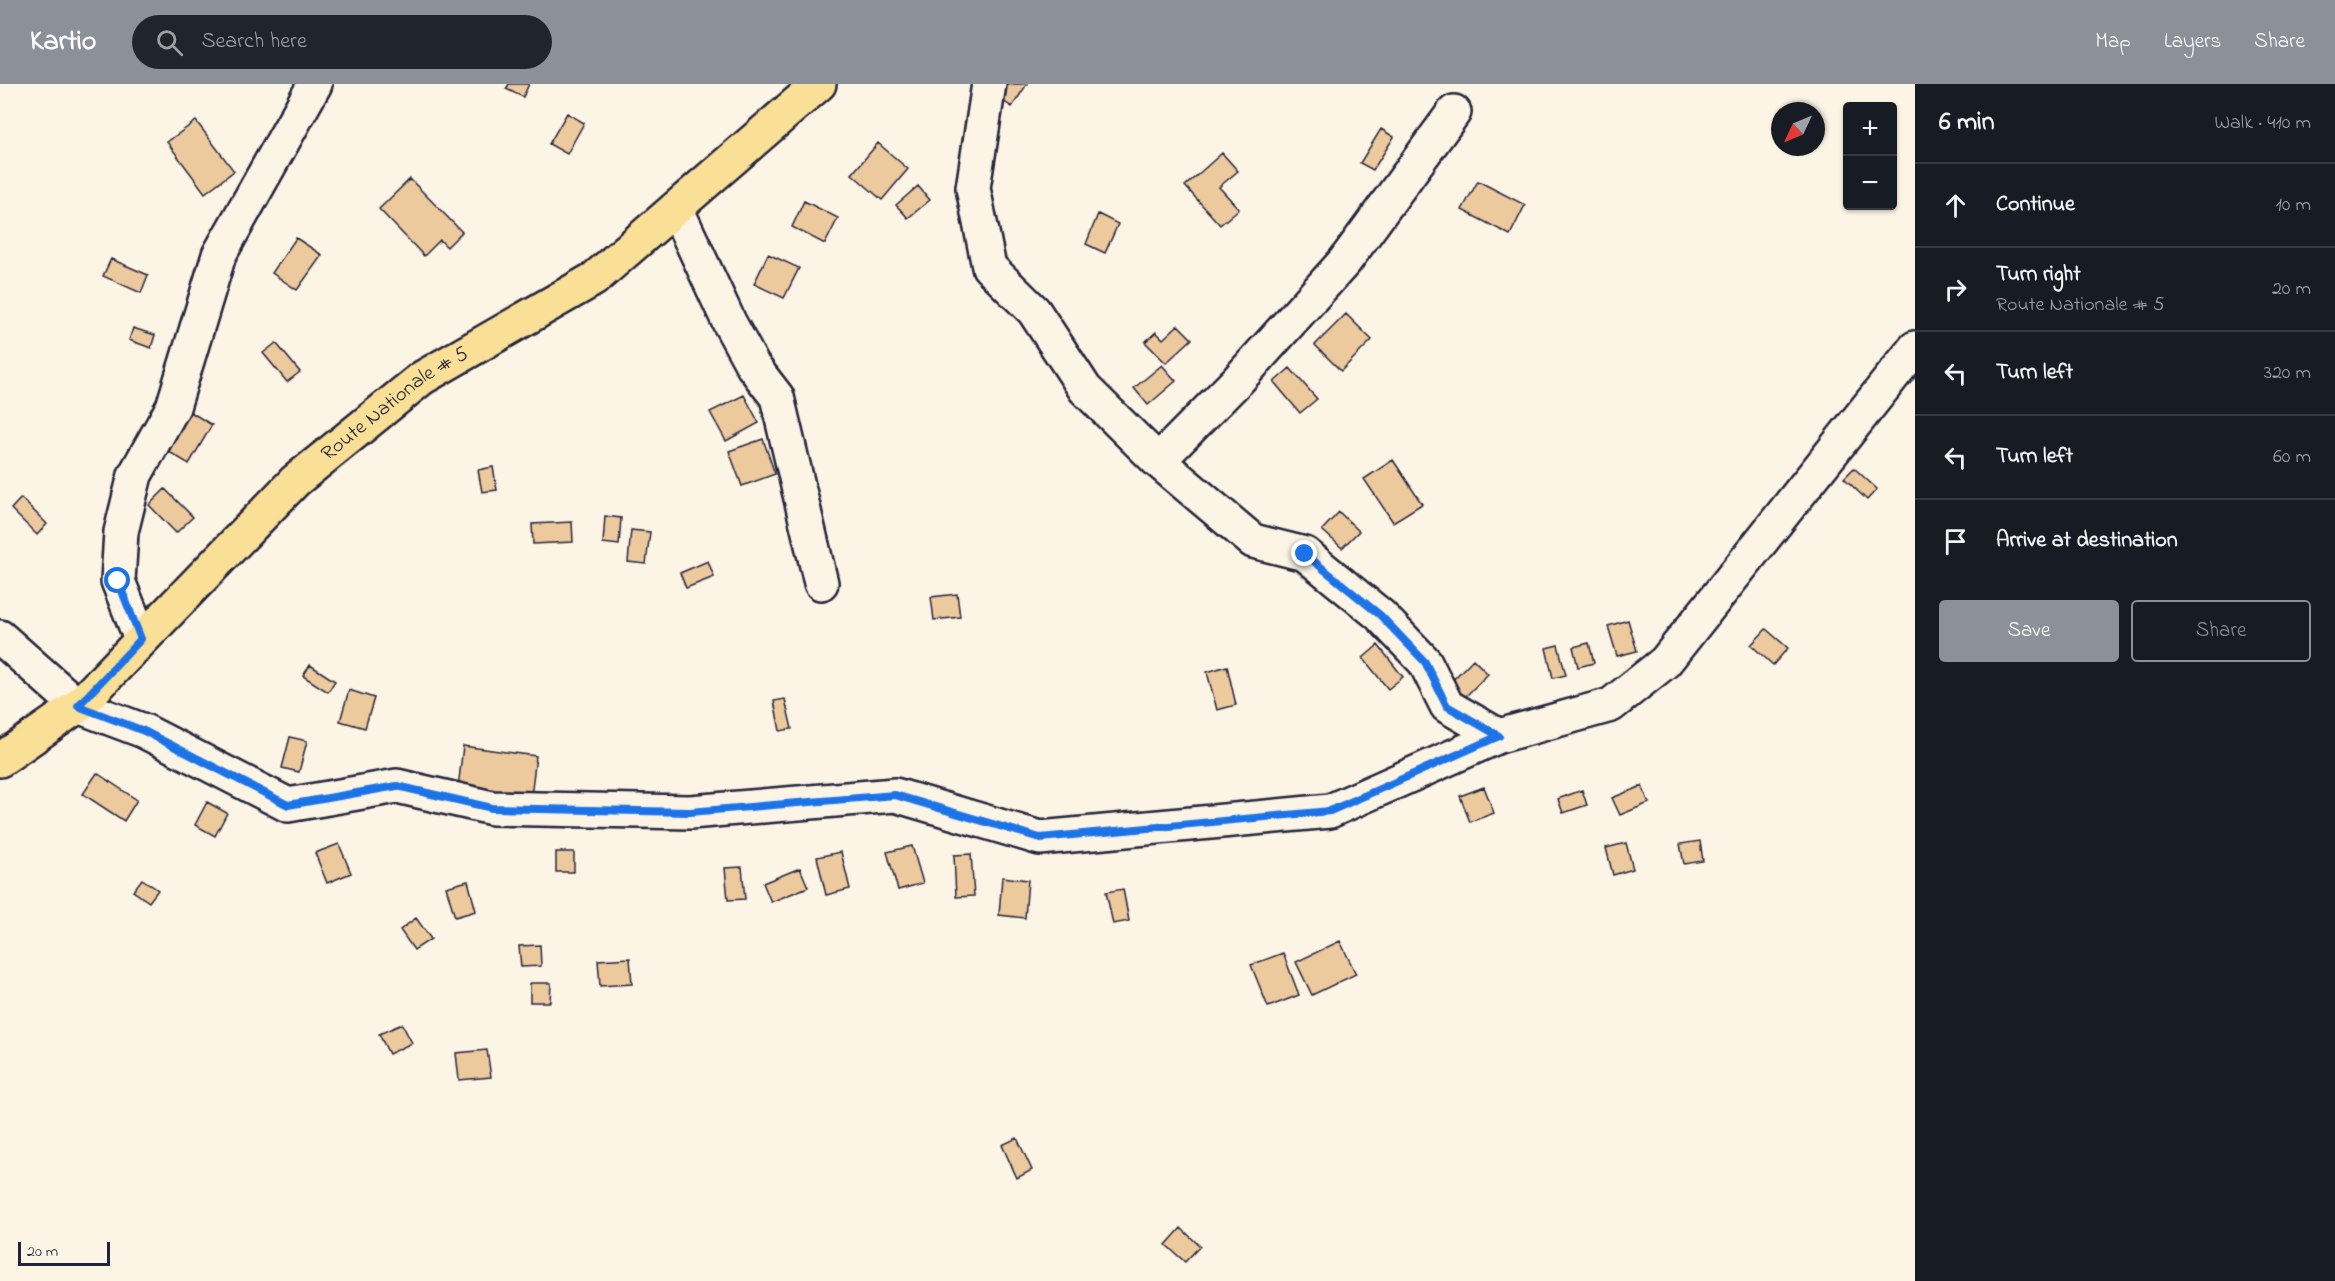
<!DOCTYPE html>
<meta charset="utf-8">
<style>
body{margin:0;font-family:"Indie Flower",sans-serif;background:#20242c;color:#f1f3f6}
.controls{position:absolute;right:18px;top:18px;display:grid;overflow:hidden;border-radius:6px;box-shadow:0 2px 4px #0004}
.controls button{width:54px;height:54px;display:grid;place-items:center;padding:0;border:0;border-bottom:2px solid #363941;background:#171b24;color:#f1f3f6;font:30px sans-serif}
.compass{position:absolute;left:1771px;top:18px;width:54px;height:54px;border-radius:50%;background:#171b24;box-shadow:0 2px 4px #0004;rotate:226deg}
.scale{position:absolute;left:18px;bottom:15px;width:92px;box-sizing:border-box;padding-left:6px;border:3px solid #22223b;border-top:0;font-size:16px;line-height:21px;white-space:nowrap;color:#22223b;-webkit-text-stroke:4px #fcf5e5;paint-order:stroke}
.stop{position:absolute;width:18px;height:18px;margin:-14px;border:4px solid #1a73e8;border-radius:50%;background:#fff}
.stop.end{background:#1a73e8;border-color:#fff;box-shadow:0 2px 6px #0008}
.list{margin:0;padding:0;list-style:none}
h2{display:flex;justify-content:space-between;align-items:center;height:78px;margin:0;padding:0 24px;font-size:26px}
h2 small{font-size:20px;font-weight:400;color:#9ea1a6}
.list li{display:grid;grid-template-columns:39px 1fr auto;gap:18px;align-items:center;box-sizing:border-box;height:84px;padding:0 24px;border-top:2px solid #363941}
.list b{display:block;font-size:22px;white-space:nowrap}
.list p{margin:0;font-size:20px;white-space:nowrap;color:#9ea1a6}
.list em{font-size:20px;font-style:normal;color:#9ea1a6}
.actions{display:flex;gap:12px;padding:18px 24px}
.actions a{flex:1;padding:14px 0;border:2px solid #8c9099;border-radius:6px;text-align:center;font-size:21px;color:#8c9099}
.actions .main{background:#8c9099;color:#fff}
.icon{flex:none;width:33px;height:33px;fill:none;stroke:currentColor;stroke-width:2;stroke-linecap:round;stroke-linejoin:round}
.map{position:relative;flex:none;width:1915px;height:1197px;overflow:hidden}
header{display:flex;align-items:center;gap:36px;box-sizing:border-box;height:84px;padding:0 30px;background:#8c9099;color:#fff}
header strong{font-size:28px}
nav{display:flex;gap:33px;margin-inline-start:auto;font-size:21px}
.search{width:420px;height:54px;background:#20242c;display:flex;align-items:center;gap:15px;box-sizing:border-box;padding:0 21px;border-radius:33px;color:#9ea1a6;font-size:22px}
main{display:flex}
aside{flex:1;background:#171b24}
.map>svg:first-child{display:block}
</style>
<header>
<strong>Kartio</strong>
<div class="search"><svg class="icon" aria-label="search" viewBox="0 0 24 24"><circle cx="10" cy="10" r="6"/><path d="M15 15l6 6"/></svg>Search here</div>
<nav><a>Map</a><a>Layers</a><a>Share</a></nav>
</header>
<main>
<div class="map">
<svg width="1915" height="1197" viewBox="0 0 1915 1197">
<rect width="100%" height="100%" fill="#fcf5e5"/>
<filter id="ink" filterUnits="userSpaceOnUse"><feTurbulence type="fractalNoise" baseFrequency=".0167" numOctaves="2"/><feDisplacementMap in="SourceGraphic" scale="12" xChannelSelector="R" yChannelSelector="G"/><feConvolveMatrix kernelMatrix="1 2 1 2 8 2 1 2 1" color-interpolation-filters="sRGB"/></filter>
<g filter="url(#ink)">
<path fill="#edc99e" stroke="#22223b" stroke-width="1.5" d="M509,0H529L523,13L506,5Z
M1006,0H1027L1012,23L997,13Z
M567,29L584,39L567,70L549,60Z
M196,37L234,87L205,109L167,58Z
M1381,45L1394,53L1373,86L1360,79Z
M878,59L908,85L882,116L852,90Z
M1222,69L1238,87L1219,103L1239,125L1220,141L1185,102Z
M410,95L462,148L447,163L440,156L424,172L379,125Z
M1478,97L1525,121L1510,151L1462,126Z
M918,102L930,116L908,134L896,121Z
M804,117L838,134L825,160L792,143Z
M1098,130L1118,140L1105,169L1086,160Z
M296,154L322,171L297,206L272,189Z
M768,170L799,184L784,214L754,200Z
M111,175L148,191L141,209L103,192Z
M1346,230L1372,256L1341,287L1315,261Z
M1178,241L1192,255L1166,279L1145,258L1156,248L1163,255Z
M133,244L155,251L151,264L129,256Z
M276,259L300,288L287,298L263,269Z
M1162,281L1176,297L1148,321L1134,304Z
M1290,284L1317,315L1300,329L1274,298Z
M744,311L759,339L726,357L710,328Z
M189,327L212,341L189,380L166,366Z
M763,355L775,390L742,402L729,367Z
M1393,376L1422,420L1393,438L1364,395Z
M493,383L497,406L482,408L478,386Z
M1854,384L1877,405L1867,416L1844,394Z
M165,405L193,433L176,449L149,421Z
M21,414L47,440L37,451L11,425Z
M1339,428L1359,447L1342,464L1322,446Z
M605,432L621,434L619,461L603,459Z
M572,438L573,458L533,460L532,440Z
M631,446L650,448L646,480L628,478Z
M708,477L714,493L686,504L680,489Z
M957,510L960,533L934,536L931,513Z
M1628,536L1637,567L1617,572L1608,542Z
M1766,545L1788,564L1773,581L1751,561Z
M1589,559L1594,579L1578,583L1573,563Z
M1378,561L1403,593L1388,605L1363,574Z
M1558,561L1566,591L1553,594L1546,564Z
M1473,575L1488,590L1464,614L1449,600Z
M310,581L335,597L328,608L303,592Z
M1227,582L1236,621L1217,626L1207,588Z
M349,606L374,614L365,644L340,637Z
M785,615L792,645L780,647L774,617Z
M290,653L307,657L299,688L282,684Z
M463,662L536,672L531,713L458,704Z
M97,689L137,716L124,737L83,710Z
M1642,702L1649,719L1620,731L1612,714Z
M1484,703L1494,729L1470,738L1460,712Z
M1582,706L1587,721L1563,729L1558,715Z
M207,718L227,729L215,752L195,741Z
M1700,757L1703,777L1684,780L1680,760Z
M1626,759L1633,785L1613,791L1606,764Z
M339,760L351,789L327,799L315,769Z
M912,762L923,799L898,806L887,768Z
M556,768H574V788H556Z
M841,768L850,805L826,811L817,773Z
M971,770L974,812L956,813L954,771Z
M742,783L745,815L728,816L725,784Z
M800,784L808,803L771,818L763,799Z
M1002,793L1028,796L1025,834L999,831Z
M142,795L158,806L149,818L133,807Z
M468,797L476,827L455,833L446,803Z
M1123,805L1129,837L1113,840L1106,808Z
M416,834L431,855L414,866L400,846Z
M1340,857L1356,890L1312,911L1296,878Z
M540,861L541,882L521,883L519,862Z
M1283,869L1299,911L1268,923L1251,881Z
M630,874L632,900L600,902L598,876Z
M530,899H551L550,918H530Z
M402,940L412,959L389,970L379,950Z
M487,966L491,993L459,996L456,969Z
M1017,1054L1032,1086L1017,1094L1002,1061Z
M1181,1144L1200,1162L1185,1178L1166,1161Z"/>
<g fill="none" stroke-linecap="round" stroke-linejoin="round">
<g stroke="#22223b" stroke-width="38">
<path id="minor" d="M989,0L973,104L989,183L1034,227L1085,305L1158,377L1253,457L1305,470L1380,531L1425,578L1447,622L1499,652
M676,124L729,238L753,282L777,313L821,499
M1158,377L1238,296L1345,177L1454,28
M0,553L78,622L144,647L288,721L397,702L492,724L690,728L895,711L1040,754L1330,727L1499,652L1611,621L1665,578L1915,264
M141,555L118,497L121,448L135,391L173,323L219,171L315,0"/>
</g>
<g stroke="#22223b" stroke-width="38">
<g id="major">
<path id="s1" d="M0,676L78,622L295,397L422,294L594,195L819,0"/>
</g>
</g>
<use href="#minor" stroke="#fcf5e5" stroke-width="33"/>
<use href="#major" stroke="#fadf96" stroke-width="33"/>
</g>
</g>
<g fill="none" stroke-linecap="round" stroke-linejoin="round" filter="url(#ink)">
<path stroke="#1a73e8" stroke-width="8" d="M118,497L141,555L78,622L144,647L288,721L397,702L492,724L690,728L895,711L1040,754L1330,727L1499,652L1447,622L1425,578L1380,531L1305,470"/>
</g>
<g text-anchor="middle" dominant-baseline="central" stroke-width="6" stroke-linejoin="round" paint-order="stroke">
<g font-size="21" fill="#22223b" stroke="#fcf5e5">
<text stroke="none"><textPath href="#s1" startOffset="534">Route Nationale # 5</textPath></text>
</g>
</g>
</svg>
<div class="controls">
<button>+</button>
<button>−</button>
</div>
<svg class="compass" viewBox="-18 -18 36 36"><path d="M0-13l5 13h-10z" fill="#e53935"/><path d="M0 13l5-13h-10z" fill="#9ea1a6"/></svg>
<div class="scale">20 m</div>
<div class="stop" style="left:118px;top:497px"></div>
<div class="stop end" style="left:1305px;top:470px"></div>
</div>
<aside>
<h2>6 min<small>Walk · 410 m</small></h2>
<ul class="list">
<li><svg class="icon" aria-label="ahead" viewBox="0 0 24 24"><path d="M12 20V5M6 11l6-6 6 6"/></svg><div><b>Continue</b></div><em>10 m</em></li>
<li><svg class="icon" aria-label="right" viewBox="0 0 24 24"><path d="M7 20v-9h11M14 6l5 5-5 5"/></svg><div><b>Turn right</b><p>Route Nationale # 5</p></div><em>20 m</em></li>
<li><svg class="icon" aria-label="left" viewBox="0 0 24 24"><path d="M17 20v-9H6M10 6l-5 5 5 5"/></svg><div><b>Turn left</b></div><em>320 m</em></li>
<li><svg class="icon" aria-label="left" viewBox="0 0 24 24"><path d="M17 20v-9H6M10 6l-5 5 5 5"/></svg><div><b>Turn left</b></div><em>60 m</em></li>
<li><svg class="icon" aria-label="arrive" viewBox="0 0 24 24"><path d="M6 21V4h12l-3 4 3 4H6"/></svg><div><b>Arrive at destination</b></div></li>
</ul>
<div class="actions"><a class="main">Save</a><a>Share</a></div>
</aside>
</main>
